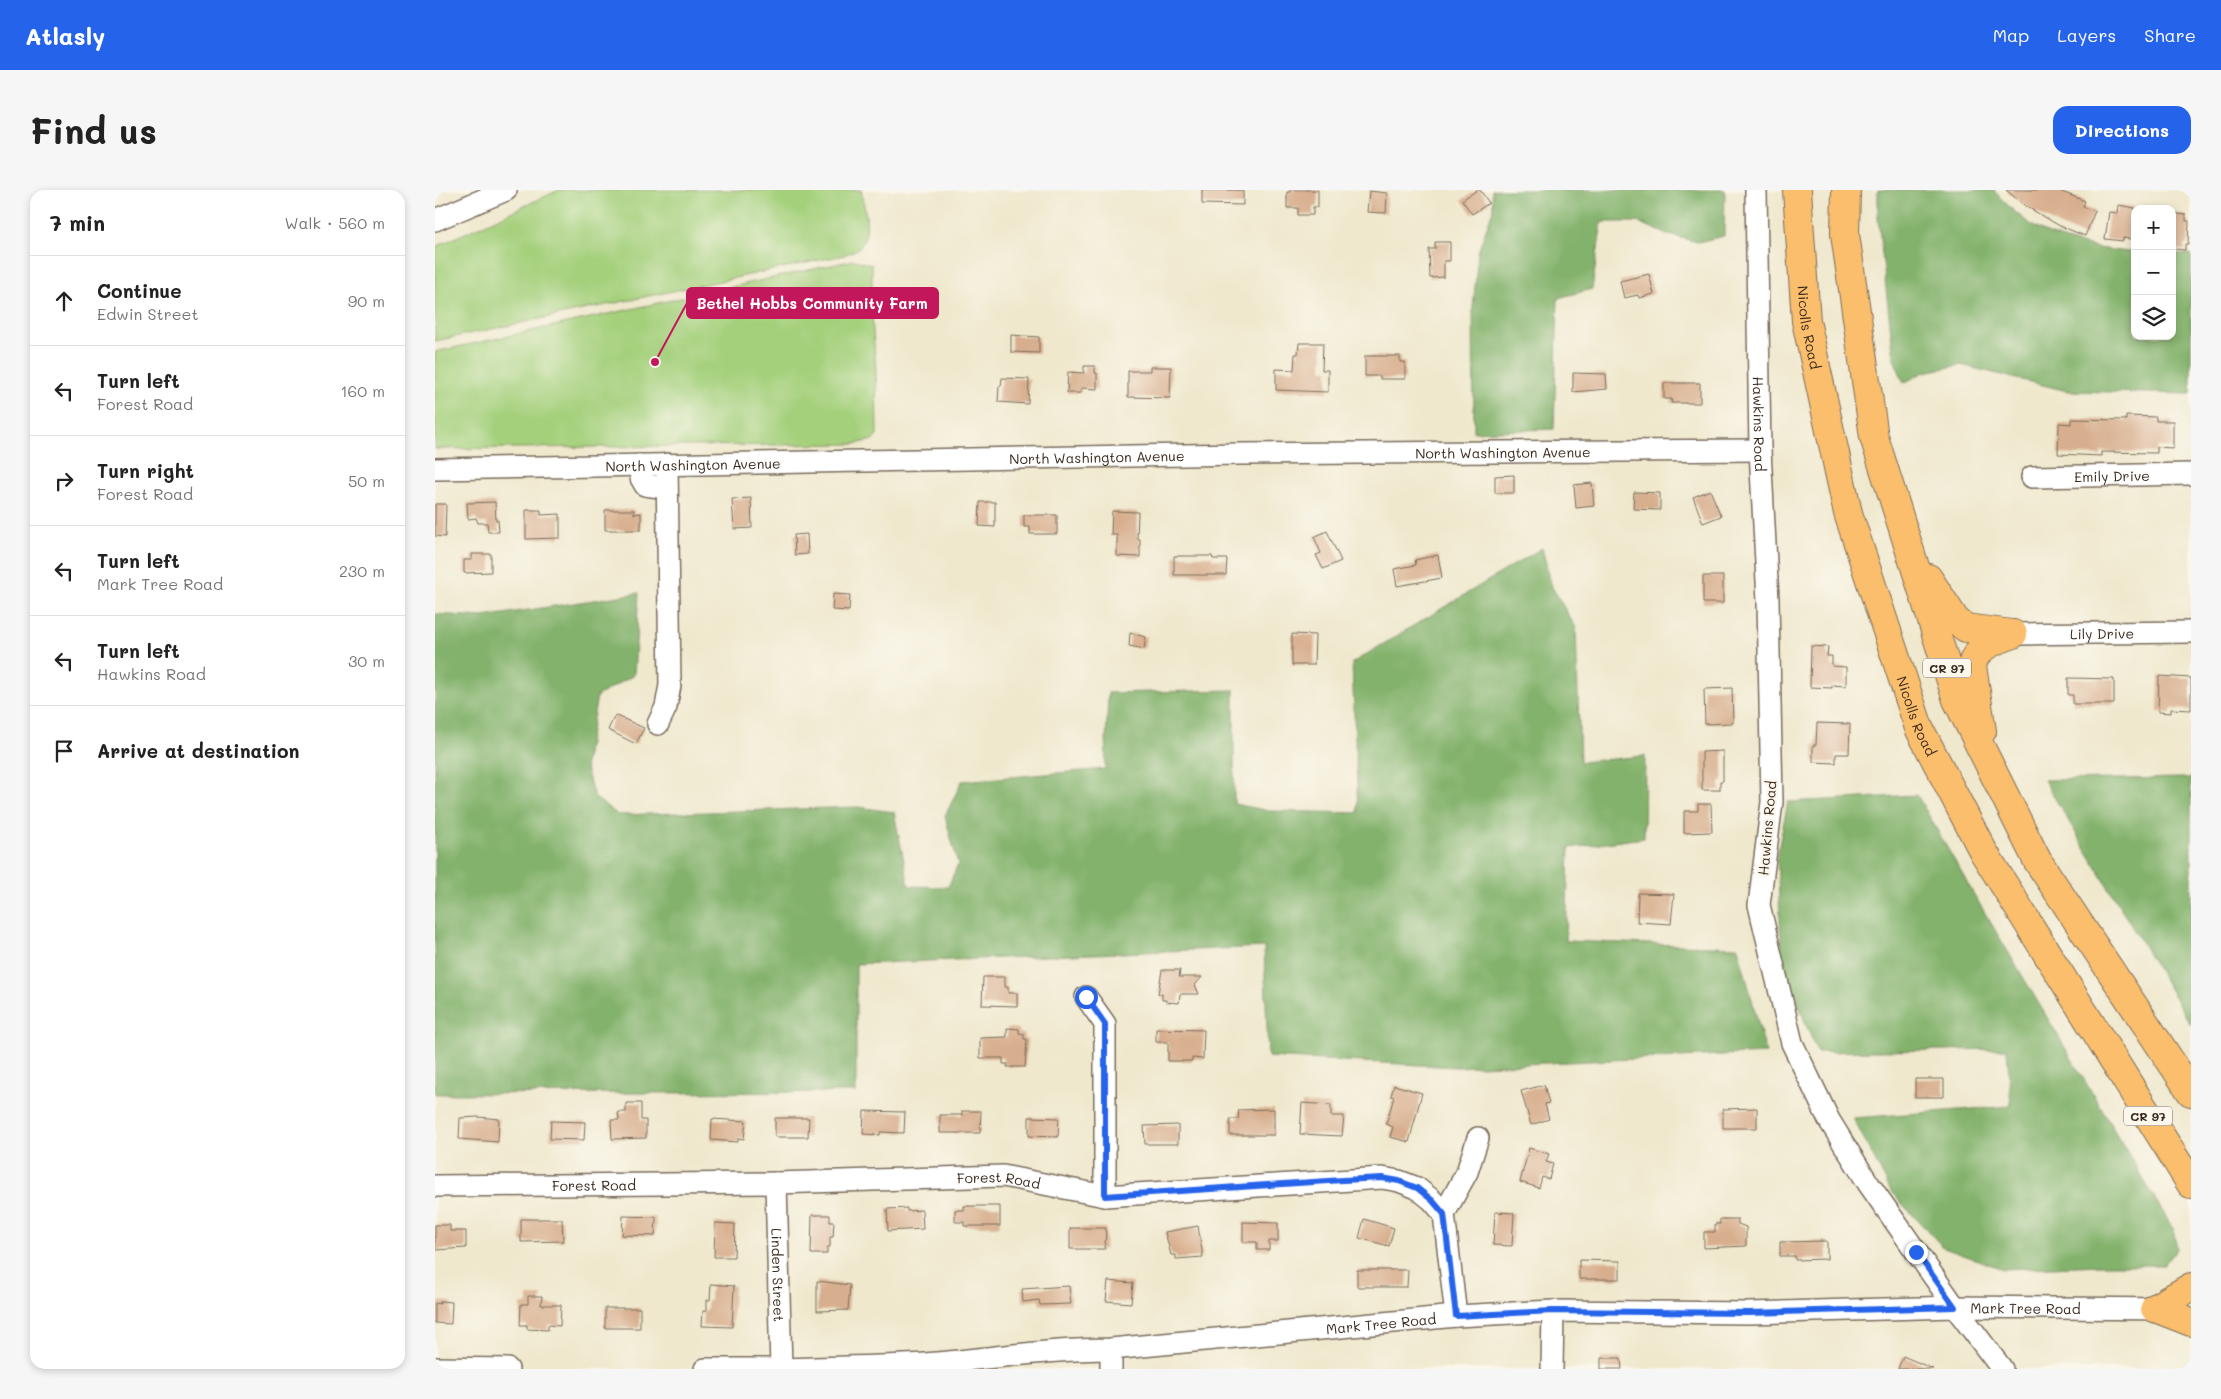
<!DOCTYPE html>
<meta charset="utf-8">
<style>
body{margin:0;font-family:Mali,sans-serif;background:#f6f6f6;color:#222}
.controls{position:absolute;right:15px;top:15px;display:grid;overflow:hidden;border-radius:10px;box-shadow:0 2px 8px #0003}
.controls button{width:45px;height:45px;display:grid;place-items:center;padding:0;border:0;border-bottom:1px solid #e0e0e0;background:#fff;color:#222;font:25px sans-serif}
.stop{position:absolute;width:15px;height:15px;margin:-11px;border:4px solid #2563eb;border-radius:50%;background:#fff}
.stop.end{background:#2563eb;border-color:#fff;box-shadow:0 1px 5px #0008}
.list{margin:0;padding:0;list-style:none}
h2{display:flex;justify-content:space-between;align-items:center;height:65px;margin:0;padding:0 20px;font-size:21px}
h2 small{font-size:16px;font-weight:400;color:#767676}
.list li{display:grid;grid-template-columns:32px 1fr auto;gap:15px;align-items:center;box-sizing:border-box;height:90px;padding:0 20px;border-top:1px solid #e0e0e0}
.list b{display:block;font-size:19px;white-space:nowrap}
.list p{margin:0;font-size:16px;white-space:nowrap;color:#767676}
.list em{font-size:16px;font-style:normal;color:#767676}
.icon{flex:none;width:28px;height:28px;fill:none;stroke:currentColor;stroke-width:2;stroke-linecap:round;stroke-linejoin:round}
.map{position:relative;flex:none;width:1756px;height:1179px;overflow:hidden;border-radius:15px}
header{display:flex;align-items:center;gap:30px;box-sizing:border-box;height:70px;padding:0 25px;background:#2563eb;color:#fff}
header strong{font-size:24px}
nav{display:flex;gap:28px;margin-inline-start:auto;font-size:18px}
.intro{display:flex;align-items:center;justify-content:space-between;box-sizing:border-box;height:120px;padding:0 30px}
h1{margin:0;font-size:35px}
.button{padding:12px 22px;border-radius:15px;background:#2563eb;color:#fff;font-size:18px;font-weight:700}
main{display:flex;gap:30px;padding:0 30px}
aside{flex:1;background:#fff;border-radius:15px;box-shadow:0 2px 8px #0003}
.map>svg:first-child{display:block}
</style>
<header>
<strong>Atlasly</strong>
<nav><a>Map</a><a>Layers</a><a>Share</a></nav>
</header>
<div class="intro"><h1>Find us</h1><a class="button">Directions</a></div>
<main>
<aside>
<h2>7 min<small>Walk · 560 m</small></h2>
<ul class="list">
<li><svg class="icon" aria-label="ahead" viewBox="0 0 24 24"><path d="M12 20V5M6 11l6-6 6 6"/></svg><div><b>Continue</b><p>Edwin Street</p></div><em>90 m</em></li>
<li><svg class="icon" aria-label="left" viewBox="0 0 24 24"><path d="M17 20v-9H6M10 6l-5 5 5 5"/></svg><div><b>Turn left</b><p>Forest Road</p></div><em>160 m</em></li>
<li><svg class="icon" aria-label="right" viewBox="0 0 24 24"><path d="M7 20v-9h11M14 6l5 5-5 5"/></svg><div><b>Turn right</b><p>Forest Road</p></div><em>50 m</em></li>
<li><svg class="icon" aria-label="left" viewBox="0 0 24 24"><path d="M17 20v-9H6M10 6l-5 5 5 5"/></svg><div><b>Turn left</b><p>Mark Tree Road</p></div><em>230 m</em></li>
<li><svg class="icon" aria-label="left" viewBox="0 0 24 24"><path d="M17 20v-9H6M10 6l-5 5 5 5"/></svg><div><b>Turn left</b><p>Hawkins Road</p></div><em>30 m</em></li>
<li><svg class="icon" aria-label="arrive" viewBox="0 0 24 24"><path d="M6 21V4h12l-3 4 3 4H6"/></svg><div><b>Arrive at destination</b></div></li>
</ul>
</aside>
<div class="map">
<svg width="1756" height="1179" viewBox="0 0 1756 1179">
<rect width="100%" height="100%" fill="#fbf7ec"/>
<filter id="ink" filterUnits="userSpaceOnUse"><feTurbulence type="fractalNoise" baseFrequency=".02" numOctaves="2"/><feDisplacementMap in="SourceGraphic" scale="10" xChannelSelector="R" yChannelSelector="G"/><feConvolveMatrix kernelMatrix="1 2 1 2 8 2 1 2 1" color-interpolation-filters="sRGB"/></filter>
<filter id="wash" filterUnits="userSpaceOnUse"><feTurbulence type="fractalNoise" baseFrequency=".0096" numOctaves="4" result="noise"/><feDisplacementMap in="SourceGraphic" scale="20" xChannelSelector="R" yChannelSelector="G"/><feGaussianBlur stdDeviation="1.12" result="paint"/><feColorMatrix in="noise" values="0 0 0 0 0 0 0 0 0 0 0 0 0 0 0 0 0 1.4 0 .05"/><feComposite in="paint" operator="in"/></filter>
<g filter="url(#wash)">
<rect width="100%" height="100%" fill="#efe8cd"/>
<path fill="#a4d07c" stroke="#707d4d" d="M124,0H426C429,17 438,44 423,58C420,61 413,63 409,65L0,151V57Z
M419,70L437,75V127L441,182L442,246L438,250L420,254L0,259V162Z"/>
<path fill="#83b26c" stroke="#5f6e45" d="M1057,0H1290L1289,46L1263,52L1234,45L1202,32H1167L1157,99L1123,108L1119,239L1039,242L1038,118L1043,62L1058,20Z
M1443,0H1559C1566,11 1596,37 1609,42C1638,54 1669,61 1700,62V146H1737V64H1756V204L1632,201L1526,175L1489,182L1469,193L1459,169L1443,28Z
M1107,358L1117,397L1141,438L1145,572L1210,566L1209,648L1134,658L1131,751L1303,757L1331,863L1022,877L833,867L829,757L421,774V902L0,904V424L48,427L204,403L199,485L162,506L150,575L159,607L183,625L423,617L459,622L474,696L513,697L523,674L510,626L527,591L670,579L673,503L799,500V614L835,621L923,623L917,473Z
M1756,588V835L1609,590Z
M1482,605L1538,703L1738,1039L1742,1058L1729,1075H1666L1568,1079L1509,1058L1457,1003L1418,928L1576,916L1572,859L1382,862L1347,773L1342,665L1353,612Z"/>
<g id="blocks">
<path fill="#d8af8e" d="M767,0H808V15L767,14Z
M855,0H883V17H878V25H863V18H852V2H855Z
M1042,0H1045L1054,13L1037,24L1027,10Z
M1571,0H1622L1650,11L1648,17L1660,21L1650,46L1623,35L1589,15Z
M934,1L952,3L951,23L932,22Z
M1683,15L1700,18V50L1688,48V51L1670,49L1674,22L1682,23Z
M1737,23L1751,25V31H1754L1753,54H1750V60L1737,59Z
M1000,52H1015V71H1009V87L995,88L994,59H1000Z
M1214,84L1219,104L1204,108L1203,105L1189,108L1185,91Z
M576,145L604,147V163L576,162Z
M864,153H888L887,180H893V202L841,200V179L859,180L860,164H863Z
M930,166H965V172H970V189H945V186H930Z
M649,176H660V183H662V199L646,198V203H632L633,182L649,183Z
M715,177H736L735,208L693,207V181H715Z
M1138,183L1171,184L1172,199L1138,202Z
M567,188L594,189L593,214L563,212L564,196H566Z
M1229,193H1265V213H1236L1237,209H1229Z
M1691,226L1721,227V231H1738V258L1722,257V263L1666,262V266L1623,264L1624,233L1636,234V229L1691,230Z
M1079,285V303H1060V286Z
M1157,293L1159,316L1141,318L1139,295Z
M1275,300L1286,326L1268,333L1258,307Z
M1199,302L1225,303V320L1198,319Z
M316,308L317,338L299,339L297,309Z
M60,312L61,331L63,330L64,342H53L52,333H43L41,328L33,329L32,313Z
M545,312H560V337L544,336Z
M0,314H11L10,347L0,346Z
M91,320H106V325L125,324V348L91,349Z
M170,320H199V324L206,323V340H170Z
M677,321L703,322L702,349H705V367L682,366V345H676Z
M589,325H622V344H595V337H589Z
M892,341L906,371L888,379L881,365L886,363L879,347Z
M372,344L373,364L360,365L359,345Z
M37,364H56V382L29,383V370H37Z
M1003,365L1007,388L962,396L959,379L981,375L980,370Z
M739,366H777L778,369H792L791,385H739Z
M1268,386H1288V413H1268Z
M398,404L415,405L414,421L397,420Z
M695,443L711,447L709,459L694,456Z
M857,444L880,445L879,475H857Z
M1376,456L1393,457L1392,466H1397V476L1411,477V496L1397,495V498L1375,497Z
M1724,486L1756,488V520L1736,519V523L1723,522Z
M1633,488L1679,489V514H1638V505H1633Z
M1297,498L1298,533L1270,534L1269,499Z
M180,525L209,538L201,554L173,540Z
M1382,533L1415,534L1414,564H1401V573L1378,572V555H1381Z
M1288,561V591H1285V600H1267V562Z
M1263,614H1276L1277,642L1249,643V621H1263Z
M1203,703L1239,704L1236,734L1202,732Z
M727,780H745L744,787H767L760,795L764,804H745L744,813L731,812V810H727V804H723Z
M548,787H570V797H573V803H582V816L547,815Z
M572,838L584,839V843L589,844V849H592L590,877H572L573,874H568V868H545V848L572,847Z
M721,839L769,840L768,869L757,868V871H733V852H721Z
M1480,889H1509V907H1480Z
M959,895L987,903L974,952L955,947L958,937L951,934L959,907L956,906Z
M1109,895L1114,913L1110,914L1114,929L1096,935L1086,901Z
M191,913H206V930H211V948L177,949L176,930H184L183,922H191Z
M867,913L896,915V926H909L907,946L865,944Z
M1322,918V938H1288V919Z
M839,919V945H795V929H803L804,920Z
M429,921L470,922L469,943L445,942V945L428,944Z
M527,921H546L545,943H505V925H527Z
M43,927L64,929L63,952L24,949L25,928Z
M594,927L624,928L623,947L594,946Z
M340,928H374L373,947H340Z
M277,929L311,931L309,949L303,948V952L276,950Z
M116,931L150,932L149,950L115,949Z
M743,935V954H710L709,936Z
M1094,958L1114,964L1111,972L1118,974L1114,989L1107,987L1104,998L1085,992Z
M529,1016H565V1036H529V1032H520V1020H529Z
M472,1018V1021L487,1020L488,1039L453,1041L452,1019Z
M1060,1022L1079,1023L1077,1056L1058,1055Z
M377,1025H395V1032H399L398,1047H395V1057H392V1064H376Z
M188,1026L221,1027L220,1046L187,1045Z
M86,1029H127L128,1051L86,1052Z
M929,1029L959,1038L954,1056L924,1048Z
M1285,1029H1303V1034L1311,1037V1056L1269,1058V1042H1280V1034H1285Z
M808,1032L843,1033V1051H834V1060H822V1052H808Z
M280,1033L300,1034L299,1067H279Z
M0,1035H15V1041H31V1058L0,1060Z
M763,1036L768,1067L741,1069V1065H736L730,1042Z
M635,1038H671L670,1059H635Z
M1392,1051V1069L1360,1070V1066H1345V1052Z
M1144,1070L1185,1071V1089H1144Z
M922,1080H973L972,1097H922Z
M382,1091L415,1095L413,1120L382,1121Z
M673,1091L698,1093L696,1113L671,1111Z
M276,1094L299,1096L297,1137L267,1136L268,1121L272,1120V1110H275Z
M634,1096L636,1114L605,1115L604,1110L588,1112L587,1099Z
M93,1106H107L106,1115H126L125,1136L113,1135V1140L92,1139V1135H85L86,1114H93Z
M5,1111L17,1112L16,1134L0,1133V1113L5,1114Z
M170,1118H205V1138H170Z
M1468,1166L1498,1179H1463Z
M1166,1168H1186L1187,1179H1166Z"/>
</g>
</g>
<g filter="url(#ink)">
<use href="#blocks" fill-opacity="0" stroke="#7a6c5b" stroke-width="1"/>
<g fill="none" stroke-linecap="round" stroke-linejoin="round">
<g stroke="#7a6c5b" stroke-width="24">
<g id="minor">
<path id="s1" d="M1321,0L1325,260L1333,410L1337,612L1324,715L1357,853L1394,930L1433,993L1520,1117L1567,1179"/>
<path d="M0,30L71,0"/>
<path d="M204,275L206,288L210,295L232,298"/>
<path id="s2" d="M0,279L804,264L1325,260"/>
<path id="s3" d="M1597,287L1756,284"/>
<path id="s4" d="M1578,444L1756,442"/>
<path d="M223,534L231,517L235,495L232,274"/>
<path d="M651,807L670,834V1006"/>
<path id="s5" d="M341,993L346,1179"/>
<path id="s6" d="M0,996L341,993L568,986L670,1006L947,988L964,991L982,998L997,1010L1009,1024L1021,1126"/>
<path d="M1009,1024L1032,982L1043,948"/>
<path d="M676,1159V1179"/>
<path d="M0,1178L73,1179"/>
<path d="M270,1179H336"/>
<path id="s7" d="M348,1179C395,1177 443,1177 490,1174C552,1169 614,1159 676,1159L1021,1126L1118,1121L1314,1123L1520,1117L1736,1119"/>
<path d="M1117,1179L1118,1121"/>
</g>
</g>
<g stroke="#7a6c5b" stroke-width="30">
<g id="highway">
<path id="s8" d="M1362,0L1371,131L1413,323L1484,538L1548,661L1756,994"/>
<path d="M1411,0L1410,44L1439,247L1522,510L1602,670L1756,902"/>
<path d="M1493,388L1521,431L1531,438L1577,444"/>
<path d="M1547,541L1537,476C1541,455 1561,451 1578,444"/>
<path d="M1720,1118L1756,1097"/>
<path d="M1720,1118L1756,1132"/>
</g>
</g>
<use href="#minor" stroke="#fff" stroke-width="21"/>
<use href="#highway" stroke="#fabe6d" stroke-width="28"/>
</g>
</g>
<g fill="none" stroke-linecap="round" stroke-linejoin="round" filter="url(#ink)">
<path stroke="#2563eb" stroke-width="6" d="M651,807L670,834V1006L908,990L947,988L964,991L982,998L997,1010L1009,1024L1021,1126L1118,1121L1314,1123L1520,1117L1481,1062"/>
</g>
<g text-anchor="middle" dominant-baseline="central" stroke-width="5" stroke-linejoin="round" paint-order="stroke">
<g fill="#fbf7ec" stroke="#75685c" stroke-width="1">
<rect x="1488" y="468.5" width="48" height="19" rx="4"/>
<rect x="1689" y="916.5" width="48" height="19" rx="4"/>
</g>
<g font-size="12" font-weight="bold" fill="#3b2a1e">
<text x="1512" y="478">CR 97</text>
<text x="1713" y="926">CR 97</text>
</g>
<g font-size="14" fill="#3b2a1e" stroke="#fbf7ec">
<text stroke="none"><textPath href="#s8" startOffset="138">Nicolls Road</textPath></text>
<text stroke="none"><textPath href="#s1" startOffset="234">Hawkins Road</textPath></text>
<text stroke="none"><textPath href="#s2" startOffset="1068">North Washington Avenue</textPath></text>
<text stroke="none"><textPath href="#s2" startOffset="662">North Washington Avenue</textPath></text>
<text stroke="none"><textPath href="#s2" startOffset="258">North Washington Avenue</textPath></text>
<text stroke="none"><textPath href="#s3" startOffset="80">Emily Drive</textPath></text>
<text stroke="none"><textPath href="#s4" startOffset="89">Lily Drive</textPath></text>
<text stroke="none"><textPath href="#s8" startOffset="542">Nicolls Road</textPath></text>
<text transform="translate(1332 638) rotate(-85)">Hawkins Road</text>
<text stroke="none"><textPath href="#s6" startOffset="564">Forest Road</textPath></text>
<text stroke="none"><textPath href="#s6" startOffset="159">Forest Road</textPath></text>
<text stroke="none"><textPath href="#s5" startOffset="92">Linden Street</textPath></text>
<text stroke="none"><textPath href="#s7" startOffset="1245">Mark Tree Road</textPath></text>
<text stroke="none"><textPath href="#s7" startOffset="600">Mark Tree Road</textPath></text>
</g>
</g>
<path fill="none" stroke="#c2185b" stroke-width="2" d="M220 172L252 113"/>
<circle fill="#c2185b" stroke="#fbf7ec" stroke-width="2" cx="220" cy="172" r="5"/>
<rect fill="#c2185b" stroke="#c2185b" stroke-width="2" x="252" y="98" width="251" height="30" rx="5"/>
<g font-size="15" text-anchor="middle" font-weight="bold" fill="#fff">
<text x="377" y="119">Bethel Hobbs Community Farm</text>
</g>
</svg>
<div class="controls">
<button>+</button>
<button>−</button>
<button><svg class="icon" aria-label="layers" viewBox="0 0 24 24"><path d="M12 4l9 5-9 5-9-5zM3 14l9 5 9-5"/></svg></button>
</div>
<div class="stop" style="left:651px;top:807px"></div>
<div class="stop end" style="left:1481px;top:1062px"></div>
</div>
</main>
